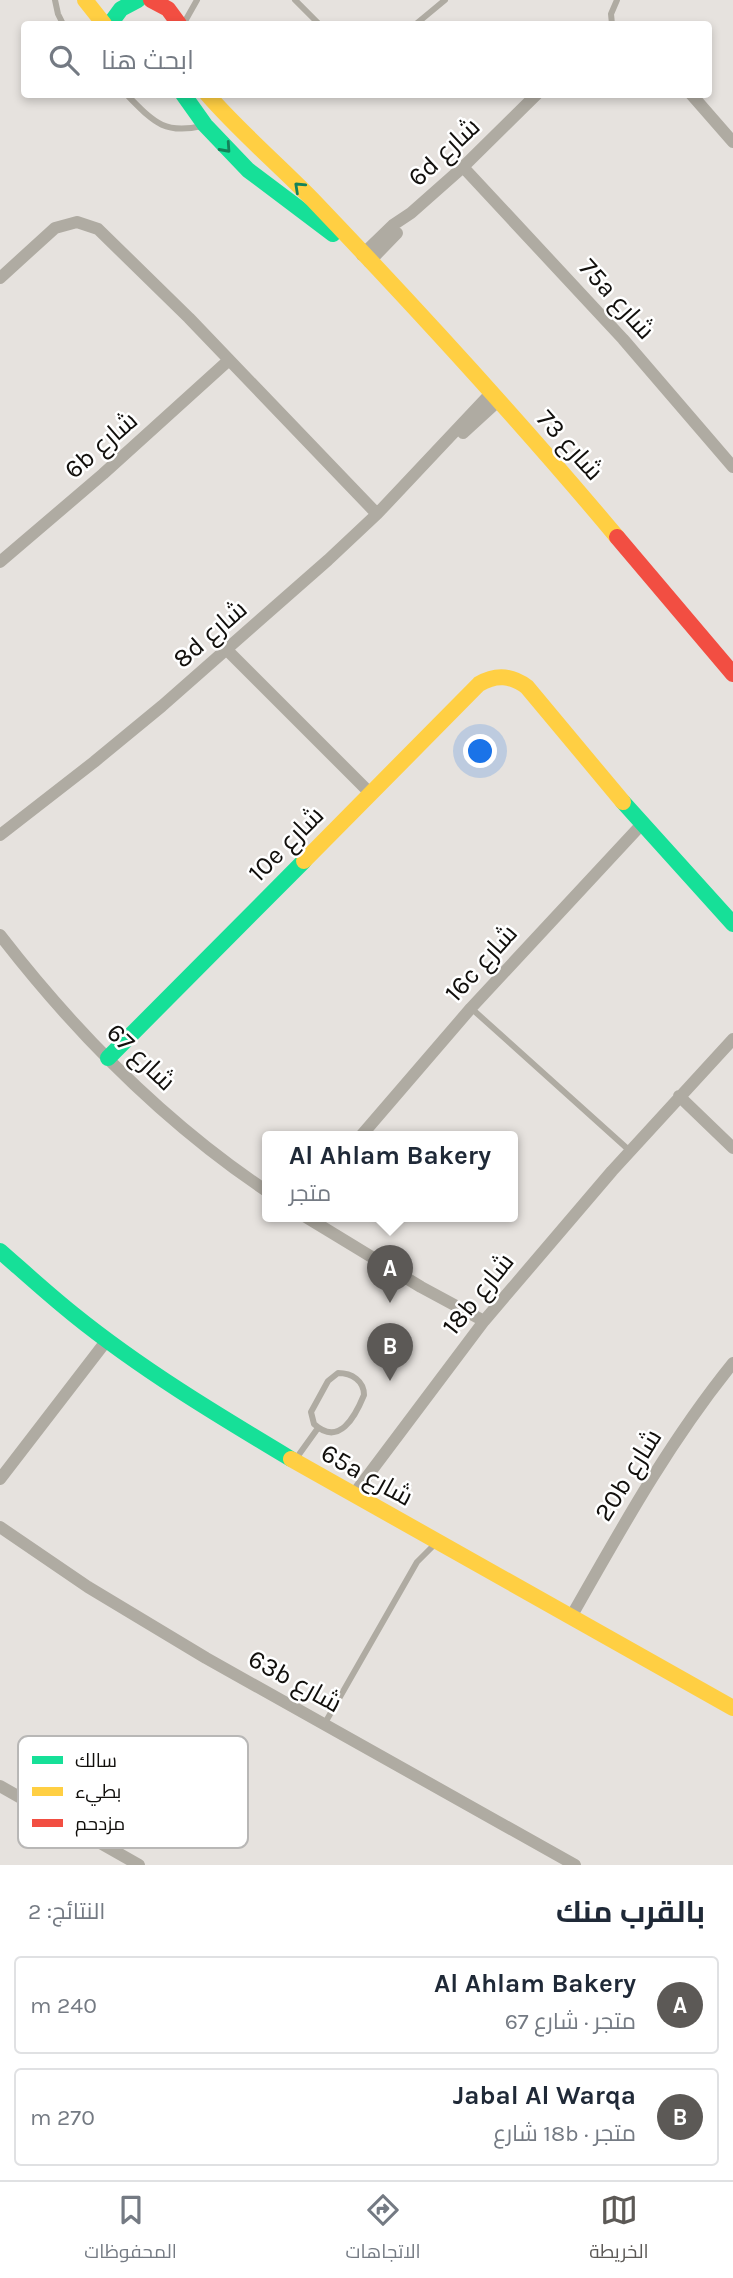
<!DOCTYPE html>
<html lang="ar">
<meta charset="utf-8">
<style>
body{margin:0;font-family:Karla,Cairo,sans-serif;background:#f6f6f7;color:#1f2937;direction:rtl}
.you{position:absolute;left:481px;top:752px;width:24px;height:24px;margin:-18px;border:5px solid #fff;border-radius:50%;background:#1a73e8;box-shadow:0 0 0 10px #1a73e833}
.badge{display:grid;place-items:center;width:46px;height:46px;border-radius:50%;background:#5c5956;color:#fff;font-size:23px;font-weight:700}
.pin{position:absolute;translate:-50% -58px;filter:drop-shadow(0 2px 4px #0008)}
.pin::after{content:'';position:absolute;top:37px;width:24px;height:21px;background:inherit;clip-path:polygon(0 0,100% 0,50% 100%)}
.popup{position:absolute;left:262px;top:1131px;width:256px;height:91px;box-sizing:border-box;display:grid;place-content:center;border-radius:7px;background:#fff;filter:drop-shadow(0 2px 5px #0005);font-size:23px;white-space:nowrap;color:#747a83}
.popup b{font-size:26px;color:#1f2937}
.popup::after{content:'';position:absolute;left:50%;top:100%;margin-left:-14px;border:14px solid transparent;border-top-color:#fff}
.list{margin:0;padding:0;list-style:none}
h2{display:flex;justify-content:space-between;align-items:center;height:91px;margin:0;padding:0 28px;font-size:30px}
h2 small{font-size:23px;font-weight:400;color:#747a83}
.list li{display:grid;grid-template-columns:46px 1fr auto;gap:21px;align-items:center;box-sizing:border-box;height:98px;margin:0 14px 14px;padding:0 14px;border:2px solid #e0e1e3;border-radius:7px}
.list b{display:block;font-size:26px;white-space:nowrap}
.list p{margin:0;font-size:23px;white-space:nowrap;color:#747a83}
.list em{font-size:23px;font-style:normal;color:#747a83}
.icon{flex:none;width:38px;height:38px;fill:none;stroke:currentColor;stroke-width:2;stroke-linecap:round;stroke-linejoin:round}
.map{position:relative;flex:none;width:733px;height:1865px;overflow:hidden;direction:ltr}
.search{position:absolute;background:#fff;box-shadow:0 4px 10px #0003;left:21px;right:21px;top:21px;height:77px;display:flex;align-items:center;gap:18px;box-sizing:border-box;padding:0 24px;border-radius:7px;color:#747a83;font-size:26px}
.sheet{height:315px;background:#fff}
nav{display:flex;justify-content:space-around;align-items:center;box-sizing:border-box;height:98px;border-top:2px solid #e0e1e3;background:#fff;font-size:19px;color:#747a83}
nav a{display:grid;justify-items:center;gap:4px}
nav .on{color:#5c5956}
.map>svg:first-child{display:block}
</style>
<div class="map">
<svg width="733" height="1865" viewBox="0 0 733 1865">
<rect width="100%" height="100%" fill="#e6e2de"/>
<g fill="none" stroke-linecap="round" stroke-linejoin="round">
<path stroke="#afaba2" stroke-width="6" d="M55,0L58,14L63,24
M295,0L319,24
M184,23L197,0
M416,24L445,0
M612,24L611,14L617,0
M126,94C153,121 163,135 202,126
M471,1008L630,1151
M338,1373C352,1373 364,1381 364,1395C355,1417 339,1447 314,1424L311,1412L328,1381Z
M295,1460L318,1428
M325,1723L417,1562L435,1544"/>
<path stroke="#afaba2" stroke-width="12" d="M691,94L733,142
M463,167L623,339L733,467
M362,255L393,225L411,213L463,167L537,94
M369,262L397,233
M0,278L55,228L77,222L98,229L189,318L377,514
M463,433L498,401
M0,562L103,474L229,360
M227,650L371,794
M0,835L94,762L162,706L328,560L377,514L491,393
M0,935C75,1032 165,1123 268,1192
M679,1096L733,1148
M360,1137L471,1008L642,824
M306,1217L421,1287L484,1321
M0,1479L107,1340
M354,1494L484,1321L612,1171L733,1039
M0,1527L88,1587L206,1658L575,1865
M571,1617C621,1529 669,1442 733,1363
M0,1786L139,1865"/>
<path stroke="#16e098" stroke-width="16" d="M110,24L121,9L138,0
M183,94L205,125L248,170L333,234
M623,802L733,924
M108,1058L304,861
M0,1251C24,1272 48,1294 73,1314C141,1369 216,1414 291,1459"/>
<path stroke="#ffcf43" stroke-width="16" d="M85,0L104,24
M207,94C240,132 278,164 313,200C417,309 520,421 617,537
M304,861L479,684C496,674 511,675 527,687L623,802
M291,1459L733,1708"/>
<path stroke="#f24e42" stroke-width="16" d="M151,0L168,9L179,24
M617,537L733,674"/>
</g>
<defs><path id="oneway-chevron" d="M-2-3.5L2.5 0L-2 3.5" fill="none" stroke-width="1.6" stroke-linecap="round" stroke-linejoin="round" transform="scale(1.75)"/></defs>
<g stroke="#148259">
<use href="#oneway-chevron" transform="translate(226 148) rotate(48)"/>
<use href="#oneway-chevron" transform="translate(299 187) rotate(-137)"/>
</g>
<g text-anchor="middle" dominant-baseline="central" stroke-width="5" stroke-linejoin="round" paint-order="stroke">
<g font-size="26" fill="#110f0c" stroke="#fff">
<text transform="translate(444 152) rotate(-43)">6d شارع</text>
<text transform="translate(617 299) rotate(48)">75a شارع</text>
<text transform="translate(101 445) rotate(-41)">6b شارع</text>
<text transform="translate(570 445) rotate(48)">شارع 73</text>
<text transform="translate(210 634) rotate(-41)">8d شارع</text>
<text transform="translate(286 844) rotate(-45)">10e شارع</text>
<text transform="translate(481 963) rotate(-48)">16c شارع</text>
<text transform="translate(141 1057) rotate(44)">شارع 67</text>
<text transform="translate(478 1294) rotate(-51)">18b شارع</text>
<text transform="translate(367 1475) rotate(29)">65a شارع</text>
<text transform="translate(628 1475) rotate(-58)">20b شارع</text>
<text transform="translate(295 1681) rotate(29)">63b شارع</text>
</g>
</g>
<rect x="18" y="1736" width="230" height="112" rx="10" fill="#fff" stroke="#b8b7b6" stroke-width="2"/>
<rect x="32" y="1756" width="31" height="8" fill="#16e098"/>
<rect x="32" y="1787" width="31" height="9" fill="#ffcf43"/>
<rect x="32" y="1819" width="31" height="8" fill="#f24e42"/>
<g font-size="19" fill="#110f0c">
<text x="75" y="1767">سالك</text>
<text x="75" y="1798">بطيء</text>
<text x="75" y="1830">مزدحم</text>
</g>
</svg>
<div class="you"></div>
<div class="pin badge" style="left:390px;top:1303px">A</div>
<div class="popup"><b>Al Ahlam Bakery</b>متجر</div>
<div class="pin badge" style="left:390px;top:1381px">B</div>
<div class="search"><svg class="icon" aria-label="search" viewBox="0 0 24 24"><circle cx="10" cy="10" r="6"/><path d="M15 15l6 6"/></svg>ابحث هنا</div>
</div>
<section class="sheet">
<h2>بالقرب منك<small>النتائج: 2</small></h2>
<ul class="list">
<li><span class="badge">A</span><div><b>Al Ahlam Bakery</b><p>متجر · شارع 67</p></div><em>240 m</em></li>
<li><span class="badge">B</span><div><b>Jabal Al Warqa</b><p>متجر · 18b شارع</p></div><em>270 m</em></li>
</ul>
</section>
<nav>
<a class="on"><svg class="icon" aria-label="map" viewBox="0 0 24 24"><path d="M3 6l6-2 6 2 6-2v14l-6 2-6-2-6 2zM9 4v14M15 6v14"/></svg>الخريطة</a>
<a><svg class="icon" aria-label="directions" viewBox="0 0 24 24"><path d="M12 3l9 9-9 9-9-9zM9 14v-3h6M13 9l2 2-2 2"/></svg>الاتجاهات</a>
<a><svg class="icon" aria-label="saved" viewBox="0 0 24 24"><path d="M7 4h10v16l-5-4-5 4z"/></svg>المحفوظات</a>
</nav>
